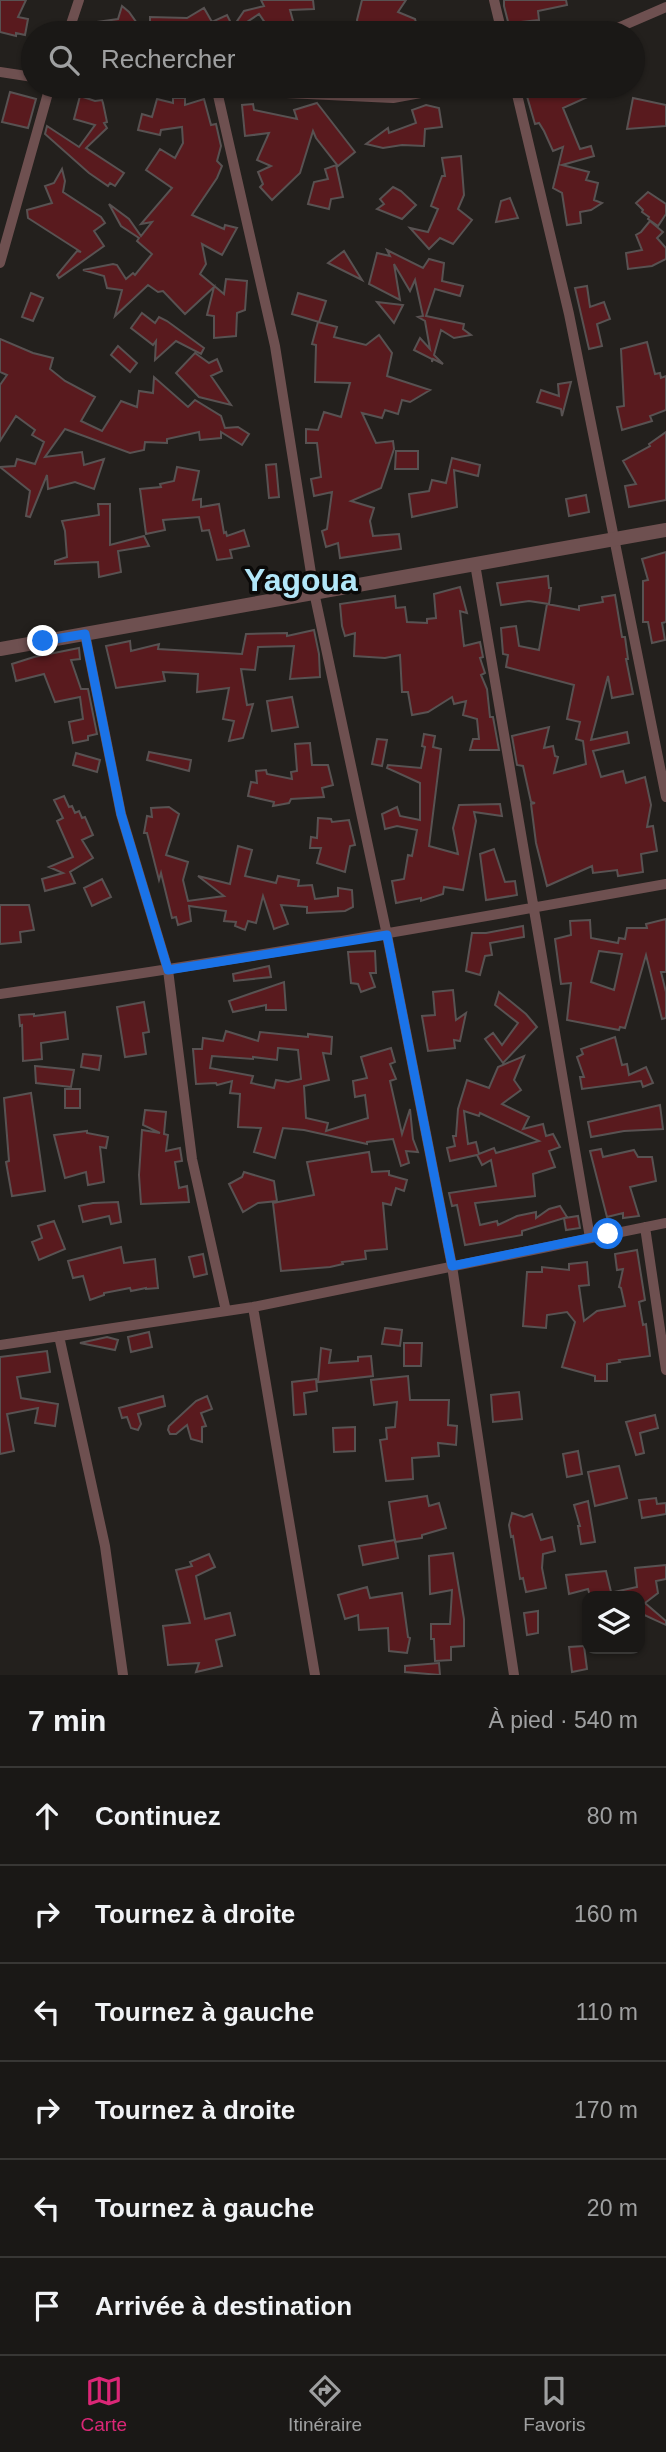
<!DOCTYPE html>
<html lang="fr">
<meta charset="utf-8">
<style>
body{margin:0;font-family:Helvetica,sans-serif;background:#23211f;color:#f1f3f6}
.controls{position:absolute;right:21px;bottom:21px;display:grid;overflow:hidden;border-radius:14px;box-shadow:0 2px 5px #0004}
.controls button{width:63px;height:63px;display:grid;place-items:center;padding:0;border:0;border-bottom:2px solid #383735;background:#1a1816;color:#f1f3f6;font:35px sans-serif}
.stop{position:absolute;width:21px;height:21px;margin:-16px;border:5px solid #1a73e8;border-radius:50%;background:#fff}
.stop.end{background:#1a73e8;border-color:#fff;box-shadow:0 2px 7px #0008}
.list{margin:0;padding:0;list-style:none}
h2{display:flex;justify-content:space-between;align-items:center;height:91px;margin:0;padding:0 28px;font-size:30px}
h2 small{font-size:23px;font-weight:400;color:#9fa0a1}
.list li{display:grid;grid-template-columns:46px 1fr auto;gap:21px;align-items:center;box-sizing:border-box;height:98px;padding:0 28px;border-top:2px solid #383735}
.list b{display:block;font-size:26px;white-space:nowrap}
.list em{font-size:23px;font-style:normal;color:#9fa0a1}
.icon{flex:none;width:38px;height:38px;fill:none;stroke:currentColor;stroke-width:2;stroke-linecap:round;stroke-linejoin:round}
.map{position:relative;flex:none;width:666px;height:1675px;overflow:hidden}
.search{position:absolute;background:#1a1816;box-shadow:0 2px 5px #0004;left:21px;right:21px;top:21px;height:77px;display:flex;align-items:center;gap:18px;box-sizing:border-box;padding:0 24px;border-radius:38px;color:#9fa0a1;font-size:26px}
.sheet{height:679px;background:#1a1816}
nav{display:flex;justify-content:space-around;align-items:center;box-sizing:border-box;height:98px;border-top:2px solid #383735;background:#1a1816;font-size:19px;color:#9fa0a1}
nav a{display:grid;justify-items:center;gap:4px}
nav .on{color:#db2777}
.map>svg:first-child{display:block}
</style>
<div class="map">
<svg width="666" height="1675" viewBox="0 0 666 1675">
<rect width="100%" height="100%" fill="#23201d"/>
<path fill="#591a1e" stroke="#585252" stroke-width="2" fill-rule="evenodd" d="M0,0H26L18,17L28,19L25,35L16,33V36L0,32Z
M261,0H313L314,9L290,10L295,28L280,32L277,24L270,30L259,14L235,30L236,33H150V17L187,18L204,8L212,22L227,15L233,27L244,11L264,6Z
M362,0H406L398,12L415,19L419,33H359L357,20Z
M504,0H566L567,5L538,11L539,20L520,22L524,33H511L504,6Z
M122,6L129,12L144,33H79L90,23L118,19Z
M524,86H588L592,95L563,108L580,149L591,146L594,156L562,165L589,172L586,180L598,183L594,200L602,203L591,210L580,212L581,223L567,225L562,193L553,188L563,147L553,151L544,131L539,123L535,124Z
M10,92L36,99L28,128L2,122Z
M80,96L95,101L102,100L103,103L107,122L104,123L107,128L86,148L124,173L115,186L110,183L108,186L89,173L45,134L47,126L79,147L95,125L74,119Z
M173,98H185V105L204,99L211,125L216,124L221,146L217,161L222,166L217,178L192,215L224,229L225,225L237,228L222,255L202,244L206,264L200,274L224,294L226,279L247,281L245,310L237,313L236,336L214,338V316L207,315L214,287L185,314L163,291L158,292L148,285L115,316L122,290L107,288L104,276L83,270L113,264L117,265L126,279L133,273L135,275L152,254L137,241L139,238L121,226L109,204L129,219L141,236L152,222L141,224L172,188L146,170L160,149L175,158L183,143L182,127L161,130L160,135L138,130L142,114L152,117L157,99L173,103Z
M633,98L666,105V126L627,129Z
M317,103L355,152L338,166L316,138L313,131L300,173L272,200L260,187L263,184L258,172L271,166L257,160L269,133L245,136L242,105L253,104L254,110L297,119L294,110Z
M426,105L439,108L442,127L425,129L424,146L402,145L383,148L366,144L388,128L389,133L416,123L412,110Z
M461,156L464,195L458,209L472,220L453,244L440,238L429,249L410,228L428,232L438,209L431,206L442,176H445L442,158Z
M336,165L343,197L331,199L329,209L308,204L314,182L328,179L325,169Z
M62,169L65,181L63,192L101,217L105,223L94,231L104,246L59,278L57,275L77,251L81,252L28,218L27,210L52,203L45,186L54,183Z
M393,187L401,191L416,205L402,219L377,209L384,204L380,199Z
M648,192L666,204V214L658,226L648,219L649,217L642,212L643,210L636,203Z
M510,198L518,218L496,222L501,201Z
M650,221L663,232L657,238L666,248V259L652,266L628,269L626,253L642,250L636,235L641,232Z
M387,250L423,268L429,259L444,263L442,281L463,286L460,296L435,289L426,316L464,324L463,329L471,335L454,338L441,330L434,355L443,364L433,359L432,362V359L414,350L420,338L430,349L425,321L418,317L423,316L415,280L410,291L394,264L400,300L369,284L377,253L390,256Z
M344,251L362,280L328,263Z
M587,286L590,307L604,302L610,319L597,324L602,346L589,349L575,288Z
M31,293L43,298L33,321L22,317Z
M298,293L326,301L319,322L292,314Z
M377,302L403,305L394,323Z
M142,313L155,323L159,317L167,321L204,348L201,354L176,341L155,360L156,341L153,345L131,328Z
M318,322L337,327L334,337L366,345L379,335L392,353L387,376L430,390L410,402L402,400L398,414L385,410L382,418L362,413L376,443L393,441L394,449L381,488L351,501L374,508L370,521L373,536L399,534L401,549L340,558L338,543L326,547L322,531L327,529L332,492L314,496L311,479L321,477L317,443H306V429L318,430L324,412L341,417L350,383L315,382L316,345L312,344Z
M0,339L33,353L53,358L50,369L65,381L95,397L81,421L102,431L121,401L137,407L139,391L153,393L154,377L188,407L195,400L221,416L225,428L238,427L249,434L242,445L221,432V438L200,440L199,432L167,439V443L145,442L144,450L130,453L65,429L45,457L82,452L84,465L104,459L94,489L75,482L48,489L47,475L30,517L26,516L30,491L0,467L15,466L17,459L35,464L44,442L32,435L35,430L16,416L0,441V385L7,375L0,372Z
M647,342L655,374L660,373L661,378L666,376V410L650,416L652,421L622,430L617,407L624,406L621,349Z
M118,346L137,363L130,372L111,355Z
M195,353L209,363L217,359L222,371L211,376L231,405L199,397L176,373Z
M571,382L562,416L561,409L537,402L541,390L559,396L558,384Z
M666,432V500L629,507L625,486L636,484L623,461L650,446L649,444Z
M396,451H418V469H395Z
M452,458L480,465L478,476L454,470L457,507L412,517L409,494L429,491L432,480L446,483Z
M276,464L279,497L269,498L266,465Z
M177,467L199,471L193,500L201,499V507L219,504L224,533L226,532L227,536L244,530L249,546L230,550L232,558L217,560L209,530L202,531L199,517L163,520L165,530L146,534L140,489L161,487L160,484L174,481Z
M586,495L589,512L569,516L566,499Z
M98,504H110V545L144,536L149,546L118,551L121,572L99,577L98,562L55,564V561L67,557L65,531L62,521L99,515Z
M666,552V622L662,623L665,640L652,643L648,622H643V581L648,580L642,559Z
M548,576L549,588H551L549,604L529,601L501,605L497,583Z
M460,587L467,613L460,611L464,646L480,642L483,657L480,658L485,673L481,675L487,689L490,717H493L499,750H470L473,739H479L477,719L463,715L466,701L454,704L452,697L428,712L412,715L408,692H402L400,655L385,658L354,656L355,633L345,636L342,626L340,604L395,596L396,608L405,607L407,622L427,623V619L436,618L434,594Z
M615,595L622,637H625L628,659H626L633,694L612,698L608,676L591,740L627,732L629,743L593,751L601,777L623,771L626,783L645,777L651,805L647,827L653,826L657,851L641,854L643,872L618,876L617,870L593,873L592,866L547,886L536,843L531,804L535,803L531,802L523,766L517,765L512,736L549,727L544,748L553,746L555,756L558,757L554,773L586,764L583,741L576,739L580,722L567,719L574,685L506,667L508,655L503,654L501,628L516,626L519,646L539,650L547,604L579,610V606L603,602L602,597Z
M314,630L319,654L320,677L290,679L294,646L258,647L255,670L241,669L247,705L253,704L243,738L229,741L234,721L223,719L229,688L197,692L198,674L163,672L165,681L116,688L106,646L130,641L131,651L159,644L158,649L242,654L246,634L287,633V636Z
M79,648L80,659L71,660L81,689H88L97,734L88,736V740L73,743L69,722L83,719L80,697L55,702L44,674L16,681L12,664L34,657Z
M292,697L298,727L272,731L267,701Z
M424,734L435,736L433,747L441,749L429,846L458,854L453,828L459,805L500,804L502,816L474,812L476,821L463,890L444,887L443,894L421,901V898L396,903L392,881L404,879L408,855L412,856L417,830L397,826L385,829L382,814L397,807L400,816L420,820V783L387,768L388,765L421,768L425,747L422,746Z
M377,739L387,740L382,766L372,764Z
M310,743L312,765H328L333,785L322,788L324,797L291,799L289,803L273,806L274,802L248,796L251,782L257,783L256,771L266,770L267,774L292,779L291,772L297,771L295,744Z
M149,752L191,760L189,771L147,760Z
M76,753L100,760L97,772L73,765Z
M64,796L69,807L72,806L75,813L79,811L82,818L85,817L93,835L82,840L93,858L70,872L75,883L45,891L42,879L63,873L49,867L73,857L57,821L63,818L54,800Z
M169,807L179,814L166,855L188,862L183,880L188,901L224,896L198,876L230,884L238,846L252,850L245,876L276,883L278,876L299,880L298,886L312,885L315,899L338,896V888L352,890L353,907L345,911L307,913V907L281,905L288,924L274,929L263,896L256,923L248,921L245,930L235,926L236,922L224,921L226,911L189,906L191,921L178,925L176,917L172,918L161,873L159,880L147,833H144L147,816L152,817L151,808Z
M318,818L331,819L332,822L349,820L355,845L350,846L345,872L317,863L321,848H310L311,837L317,838Z
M494,849L505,882L515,881L517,895L486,900L480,854Z
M102,879L111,897L92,906L84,888Z
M0,905H29L34,930L20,932L21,942L0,944Z
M666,919V972H661L666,992V1018L662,1019L646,955L625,1028L620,1027L619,1030L567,1020L571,983L561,984L555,939L571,935L570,921L590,920L591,938L618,943L619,938L625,939L627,928H647L646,924ZM599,951L622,954L614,990L591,982Z
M523,926L524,937L490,943L492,955L485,956L480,975L466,971L472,933H486Z
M375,951L376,973H370L375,987L361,992L358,984L351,983L348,952Z
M269,966L271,977L234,981L233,974Z
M284,982L286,1010H266V1005L233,1012L229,1001Z
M453,990L456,1020L466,1013L460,1041L454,1040L455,1048L428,1051L422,1016L435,1015L433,992Z
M499,992L526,1014L537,1027L503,1063L485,1039L493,1033L502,1045L518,1023L495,1005Z
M144,1002L149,1032L143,1033L146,1054L125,1057L117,1007Z
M65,1012L68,1039L41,1043L42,1059L23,1061L22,1025L20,1026L19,1015L34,1014V1016Z
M226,1031L258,1041L260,1032L308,1037V1034L332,1037L331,1054L323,1053L329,1080L304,1086L306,1118L328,1123L326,1131L368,1118L365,1095L355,1097L353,1081L367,1078L361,1057L391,1048L395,1062L390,1064L396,1079L390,1081L402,1134L410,1109L413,1139L418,1152L406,1151L409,1163L401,1166L393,1139L367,1142V1144L304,1130L283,1128L275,1158L254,1152L261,1128L238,1127L240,1094L230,1093L232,1081L217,1085L216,1083L196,1084L193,1049H202L203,1038L223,1041ZM278,1048L298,1050L301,1079L288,1082L276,1080L274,1088L251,1083L253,1076L210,1068L212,1056L253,1059V1057L277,1060Z
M615,1037L622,1065L627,1064L629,1075L646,1067L653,1083L643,1087L641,1081L582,1089L580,1077H584L577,1057L583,1054L581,1049Z
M83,1054L101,1056L99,1070L81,1067Z
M524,1056L514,1080L521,1090L502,1104L529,1117L523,1129L543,1124L546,1136L553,1134L560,1147L549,1151L555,1167L533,1174L535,1196L475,1203L480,1225L497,1221L498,1225L517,1216L536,1212V1218L549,1209L560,1206L567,1217L565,1218L578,1216L580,1228L566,1230L564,1218L522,1231V1235L465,1245L457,1205L452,1206L449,1193L496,1186L491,1160L482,1165L477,1155L450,1161L447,1148L455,1146L453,1136H456L458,1109L467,1080L489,1088L498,1067ZM464,1111L479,1116L480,1113L539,1141L496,1153L494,1148L479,1154L476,1142L468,1144Z
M35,1066L74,1070L71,1087L36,1083Z
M65,1089H80V1108H65Z
M31,1093L45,1191L12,1196L6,1162L9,1161L4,1098Z
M660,1105L663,1129L624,1131L591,1137L588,1122Z
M145,1110L166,1112L164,1134L168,1135L166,1151L180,1148L182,1161L175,1162L179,1188L187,1186L189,1202L141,1204L139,1175L142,1130L160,1133L143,1125Z
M87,1131V1133L108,1137L106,1148L100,1147L104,1182L88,1185L86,1172L65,1178L54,1135Z
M601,1149L603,1157L634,1150L638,1157H652L656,1181L630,1187L639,1216L623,1218V1213L607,1217L590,1151Z
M369,1152L372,1172L389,1171V1175L407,1180L404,1191L396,1188L391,1205L383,1203L387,1249L365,1251L366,1259L342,1262L343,1264L330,1267L281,1271L273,1203L314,1195L307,1162Z
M244,1172L274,1181L277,1201L258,1203L243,1212L229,1184L242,1177Z
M118,1202L121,1222L111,1224L109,1216L83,1222L79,1206L93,1203Z
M54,1221L65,1249L39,1260L32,1242L42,1238L38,1226Z
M121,1247L124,1263L155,1259L158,1288L146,1289V1288L131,1291L130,1288L104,1293V1295L90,1300L83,1276L73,1278L68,1261Z
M637,1250L645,1300L639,1302L643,1325L646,1324L650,1356L619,1360L620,1362L607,1364V1381H595V1376L562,1367L575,1322L567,1312L547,1315L546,1328L523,1326L527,1272H542V1267L569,1270V1264L587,1262L589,1285L579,1286L584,1321L597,1311L625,1306L621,1288L619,1287L623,1269L617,1270L615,1254Z
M203,1254L207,1274L194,1277L189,1257Z
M385,1328L402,1330L400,1346L382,1344Z
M149,1332L152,1347L131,1352L128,1337Z
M107,1337L118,1340L115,1350L80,1343Z
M404,1343H422L421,1366H404Z
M321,1348L331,1350L329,1363L358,1361V1357L371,1356L373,1376L318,1382Z
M47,1351L50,1372L17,1377L21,1398L58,1404L55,1426L35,1423L38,1408L7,1414L14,1451L0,1454V1357Z
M408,1376L410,1400H449L448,1425L457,1426L456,1445L438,1443L439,1456L412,1458L413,1479L386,1481L380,1440L387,1439L386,1428L395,1427L397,1402L374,1405L371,1380Z
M316,1379L317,1391L304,1393L306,1414L294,1415L292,1382Z
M519,1392L522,1419L493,1422L491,1395Z
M163,1396L165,1406L138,1414L141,1424L138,1430L131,1428L127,1417L122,1418L119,1408Z
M207,1396L212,1409L201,1413L206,1426L202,1427V1442L191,1439L187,1425L176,1434H170L168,1430L169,1426L196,1401Z
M655,1415L658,1428L640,1433L644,1453L636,1455L626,1422Z
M355,1427V1451L334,1452L333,1428Z
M578,1451L582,1474L567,1477L563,1454Z
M619,1466L627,1498L595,1506L588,1472Z
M427,1496L429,1506L439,1503L446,1528L422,1535V1538L395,1542L389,1502Z
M656,1498L657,1504L666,1503V1514L642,1518L639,1500Z
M588,1501L595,1542L581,1544L578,1526H580L574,1505Z
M512,1513L524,1517L532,1514L541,1540L552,1537L555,1551L543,1554L542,1568L546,1588L526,1592L523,1578L520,1579L513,1536L511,1537L509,1525Z
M395,1540L398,1558L363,1565L359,1546Z
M453,1553L464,1619V1646L451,1647V1660L435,1661L434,1639H431V1624H450L452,1590L430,1594L429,1556Z
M209,1554L215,1567L196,1576L205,1619L230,1613L235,1635L216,1640L222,1666L196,1672L199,1663L168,1665L163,1626L190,1623L176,1570L192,1566L190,1562Z
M666,1565V1579L656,1581L658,1593L645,1603L666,1621V1625L640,1613V1596H615L614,1592L637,1587L635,1568Z
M606,1571L612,1596H590L588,1589L569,1594L566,1575Z
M367,1587L370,1598L402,1593L408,1637L410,1638L407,1653L389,1651L388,1628L359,1630L358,1615L345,1619L338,1595Z
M538,1611V1633L527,1635L524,1613Z
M584,1646L587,1669L572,1672L569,1647Z
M439,1663L440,1675L405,1672V1666Z"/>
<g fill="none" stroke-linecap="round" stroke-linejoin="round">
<path stroke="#6e5050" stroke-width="10" d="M494,0L502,33
M68,33L79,0
M606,33L666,7
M0,72L33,77
M141,86L393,98L459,86
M515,86L569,314L666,797
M217,91L275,346L314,592L387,935L452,1266L514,1675
M0,263L50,86
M475,564L590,1238
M85,634L121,814L168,970L192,1159L226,1311
M0,994C223,963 444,924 666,884
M645,1227L666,1370
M253,1307L315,1675
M59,1336L105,1546L123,1675
M0,1345L253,1307L666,1223"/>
<path stroke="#6e5050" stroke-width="14" d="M0,649L666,530"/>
</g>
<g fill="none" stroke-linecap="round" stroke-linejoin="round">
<path stroke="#1a73e8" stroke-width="9" d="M43,641L85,634L121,814L168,970L387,935L452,1266L608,1234"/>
</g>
<g text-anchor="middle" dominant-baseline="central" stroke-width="7" stroke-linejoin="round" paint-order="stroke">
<g font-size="32" font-weight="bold" fill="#b2e7f9" stroke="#0b0a09">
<text x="301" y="580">Yagoua</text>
</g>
</g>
</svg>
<div class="controls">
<button><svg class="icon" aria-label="layers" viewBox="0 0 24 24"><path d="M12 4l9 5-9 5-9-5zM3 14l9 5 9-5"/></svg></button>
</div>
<div class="stop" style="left:608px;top:1234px"></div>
<div class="stop end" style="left:43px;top:641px"></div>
<div class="search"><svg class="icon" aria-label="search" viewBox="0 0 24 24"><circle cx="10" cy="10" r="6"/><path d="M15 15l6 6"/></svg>Rechercher</div>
</div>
<section class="sheet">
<h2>7 min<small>À pied · 540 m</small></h2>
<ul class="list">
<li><svg class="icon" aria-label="ahead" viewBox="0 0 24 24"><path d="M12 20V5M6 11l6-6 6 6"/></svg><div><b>Continuez</b></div><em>80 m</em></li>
<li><svg class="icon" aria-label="right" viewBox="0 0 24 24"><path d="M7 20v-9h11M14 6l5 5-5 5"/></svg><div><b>Tournez à droite</b></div><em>160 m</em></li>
<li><svg class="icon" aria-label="left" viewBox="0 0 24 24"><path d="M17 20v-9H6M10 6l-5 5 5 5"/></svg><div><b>Tournez à gauche</b></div><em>110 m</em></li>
<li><svg class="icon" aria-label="right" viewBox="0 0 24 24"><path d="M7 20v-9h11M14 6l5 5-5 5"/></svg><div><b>Tournez à droite</b></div><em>170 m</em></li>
<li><svg class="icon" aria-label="left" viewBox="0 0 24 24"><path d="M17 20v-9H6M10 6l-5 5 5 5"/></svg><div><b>Tournez à gauche</b></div><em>20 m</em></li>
<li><svg class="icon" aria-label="arrive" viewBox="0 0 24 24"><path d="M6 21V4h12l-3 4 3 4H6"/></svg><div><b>Arrivée à destination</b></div></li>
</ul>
</section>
<nav>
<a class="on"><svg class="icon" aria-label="map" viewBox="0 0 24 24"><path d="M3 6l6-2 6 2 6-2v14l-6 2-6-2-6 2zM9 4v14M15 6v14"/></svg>Carte</a>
<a><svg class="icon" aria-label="directions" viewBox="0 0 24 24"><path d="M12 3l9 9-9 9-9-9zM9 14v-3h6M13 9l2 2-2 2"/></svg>Itinéraire</a>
<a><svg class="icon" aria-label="saved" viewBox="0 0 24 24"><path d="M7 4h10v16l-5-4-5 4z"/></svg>Favoris</a>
</nav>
